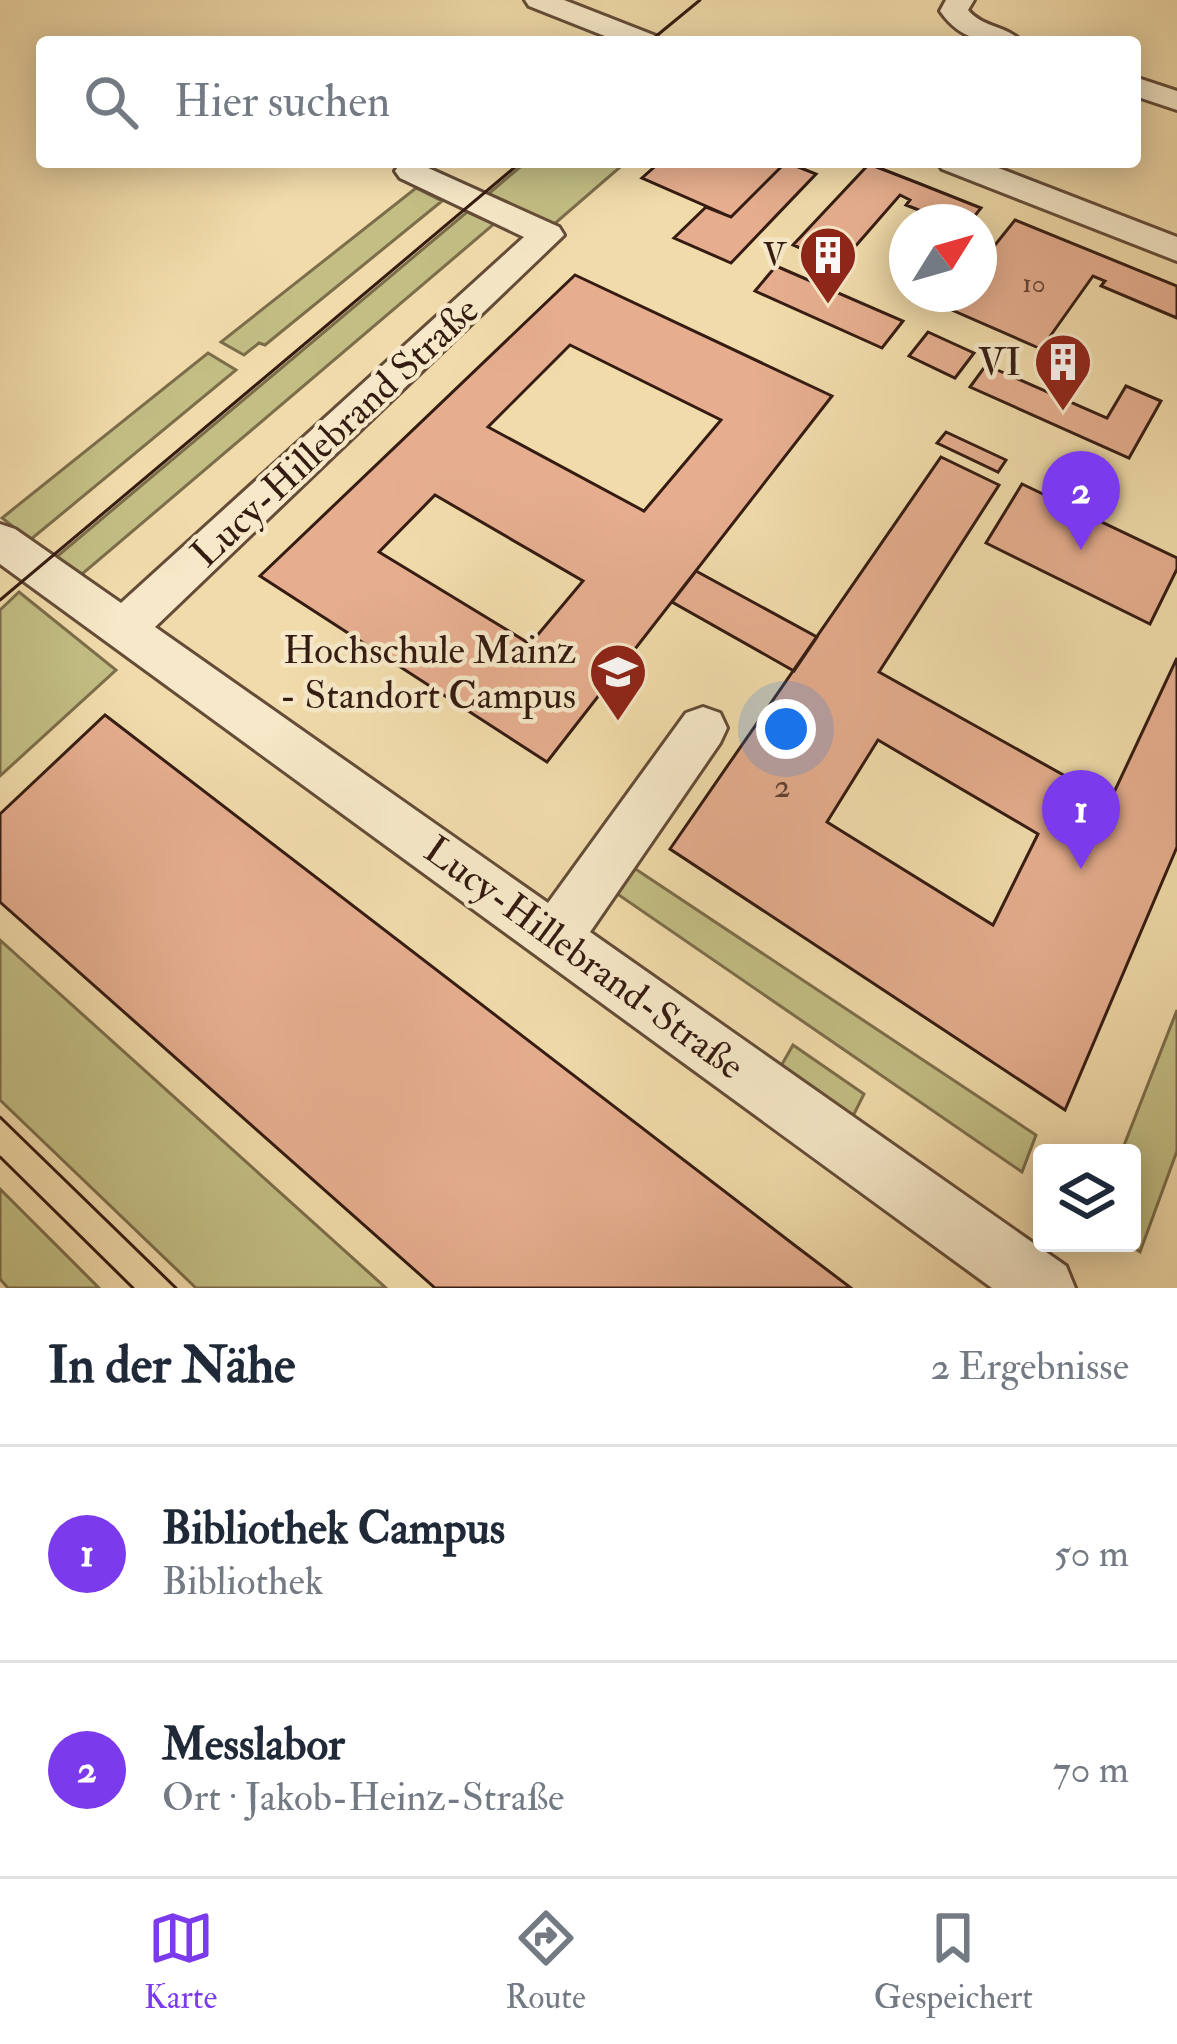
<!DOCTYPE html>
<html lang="de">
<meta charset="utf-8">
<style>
body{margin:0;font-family:"IM FELL Double Pica",serif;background:#f2f2f3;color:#1f2937}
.controls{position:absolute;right:36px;bottom:36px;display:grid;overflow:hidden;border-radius:12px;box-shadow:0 6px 30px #0003}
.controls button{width:108px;height:108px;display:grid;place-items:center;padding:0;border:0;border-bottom:3px solid #e0e1e3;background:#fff;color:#1f2937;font:60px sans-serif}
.compass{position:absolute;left:889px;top:204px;width:108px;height:108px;border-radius:50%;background:#fff;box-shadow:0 6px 30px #0003;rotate:53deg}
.you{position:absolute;left:786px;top:729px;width:42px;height:42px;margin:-30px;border:9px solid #fff;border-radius:50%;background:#1a73e8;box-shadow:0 0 0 18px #1a73e833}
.badge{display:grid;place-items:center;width:78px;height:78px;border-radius:50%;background:#7c3aed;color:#fff;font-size:39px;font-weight:700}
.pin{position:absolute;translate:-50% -99px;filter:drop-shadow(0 3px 6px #0008)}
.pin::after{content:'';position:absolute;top:63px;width:42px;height:36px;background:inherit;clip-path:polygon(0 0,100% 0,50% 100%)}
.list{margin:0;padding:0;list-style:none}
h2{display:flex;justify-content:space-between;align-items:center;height:156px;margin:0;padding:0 48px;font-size:51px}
h2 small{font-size:39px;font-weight:400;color:#747a83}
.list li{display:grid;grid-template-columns:78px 1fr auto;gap:36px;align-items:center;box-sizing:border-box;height:216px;padding:0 48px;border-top:3px solid #e0e1e3}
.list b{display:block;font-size:45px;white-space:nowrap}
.list p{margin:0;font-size:39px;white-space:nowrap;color:#747a83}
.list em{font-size:39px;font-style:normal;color:#747a83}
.icon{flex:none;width:66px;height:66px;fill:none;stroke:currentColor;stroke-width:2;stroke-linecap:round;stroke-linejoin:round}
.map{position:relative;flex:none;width:1177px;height:1288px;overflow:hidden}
.search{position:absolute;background:#fff;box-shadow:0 6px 30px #0003;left:36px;right:36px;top:36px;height:132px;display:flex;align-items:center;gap:30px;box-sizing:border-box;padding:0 42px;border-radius:12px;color:#747a83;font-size:45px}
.sheet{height:588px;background:#fff}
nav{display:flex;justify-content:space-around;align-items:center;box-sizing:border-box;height:168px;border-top:3px solid #e0e1e3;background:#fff;font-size:33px;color:#747a83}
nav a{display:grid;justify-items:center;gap:6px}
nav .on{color:#7c3aed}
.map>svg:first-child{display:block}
</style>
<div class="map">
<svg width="1177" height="1288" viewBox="0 0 1177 1288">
<rect width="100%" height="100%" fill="#f1dbaa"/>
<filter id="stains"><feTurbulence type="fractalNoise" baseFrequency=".00167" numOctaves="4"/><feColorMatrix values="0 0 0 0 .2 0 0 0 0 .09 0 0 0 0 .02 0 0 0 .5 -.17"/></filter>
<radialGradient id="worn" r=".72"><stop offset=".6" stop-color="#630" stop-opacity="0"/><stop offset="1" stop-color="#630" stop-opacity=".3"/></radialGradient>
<path fill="#c2be84" stroke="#7c6d4b" stroke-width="3" d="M526,162H626L552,226L487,195Z
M416,188L442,201L265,345L259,343L244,355L221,342Z
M467,212L494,224L81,575L54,559Z
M208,353L236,370L30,540L2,518Z
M19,592L116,670L0,776V610Z
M631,866L1036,1135L1022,1172L613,891Z
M0,940L386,1288H196L0,1100Z
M1177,1010V1151L1140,1252L1127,1243H1132V1153H1121Z
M793,1045L864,1094L849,1124L777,1073Z
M0,1189L99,1288H8L0,1279Z"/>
<path fill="#e6ae8f" stroke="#351c12" stroke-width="3" fill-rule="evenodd" d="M660,162H786L731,217L642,178Z
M786,162L816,174L731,263L674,238L706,207L731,217Z
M869,164L918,183L981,208L970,222H949L906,205L910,200L900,195L839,265L793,245Z
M1015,220L1177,286V318L1101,286L1105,281L1093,276L1041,349L945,307L955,294H979V265Z
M776,266L903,321L882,348L755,291Z
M575,275L832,396L547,762L260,576ZM570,345L721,420L644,511L488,427ZM435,495L583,581L530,644L379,552Z
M928,332L974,353L955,378L909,356Z
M986,365L1107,418L1126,386L1161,401L1129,458L970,387Z
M946,432L1006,460L998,472L937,443Z
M941,457L999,485L879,672L1110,801L1177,658V847L1065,1110L670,849ZM878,740L1038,834L993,925L827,822Z
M1022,484L1177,558V569L1150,624L986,543Z
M696,571L817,637L794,671L672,602Z
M105,715L793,1244L851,1288H435L0,902V814Z"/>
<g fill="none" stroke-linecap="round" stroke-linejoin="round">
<g stroke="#644c38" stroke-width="6">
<path id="minor" d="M525,0H564L656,36L661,42H620L529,6Z
M946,0H974L968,10C983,28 1008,26 1022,42C985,42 962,42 940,11Z
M1135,77L1177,91V110L1135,96Z
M415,162L559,227L564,235L155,627L548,903L686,713L703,707L720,713L727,728L720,743L590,932L1066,1266L1075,1288H992L0,564V524L15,529L121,603L524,237L400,178L395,171L400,164Z
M937,162H983L1177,237V261L942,169Z"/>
</g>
<use href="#minor" fill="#f6e8c8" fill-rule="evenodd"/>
<path stroke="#351c12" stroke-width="3" d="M649,42L700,0
M0,600L521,162
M0,1117L176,1288
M0,1157L133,1288"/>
</g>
<defs>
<g id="building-pin" transform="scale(3)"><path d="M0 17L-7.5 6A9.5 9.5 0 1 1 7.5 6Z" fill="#8f2418" stroke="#f6e8c8"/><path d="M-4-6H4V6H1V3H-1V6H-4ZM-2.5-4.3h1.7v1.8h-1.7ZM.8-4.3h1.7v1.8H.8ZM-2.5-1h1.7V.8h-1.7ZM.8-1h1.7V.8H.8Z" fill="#fff"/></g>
<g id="university-pin" transform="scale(3)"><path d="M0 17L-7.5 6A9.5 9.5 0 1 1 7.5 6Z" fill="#8f2418" stroke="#f6e8c8"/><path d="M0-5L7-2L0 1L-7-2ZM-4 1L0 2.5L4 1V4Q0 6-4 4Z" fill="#fff"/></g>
</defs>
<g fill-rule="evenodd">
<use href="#building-pin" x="828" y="255"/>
<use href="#building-pin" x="1063" y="362"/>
<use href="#university-pin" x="618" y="672"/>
</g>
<g text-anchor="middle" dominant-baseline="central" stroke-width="9" stroke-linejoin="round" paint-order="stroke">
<g font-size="27" fill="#614031">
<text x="1034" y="283">10</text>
</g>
<g font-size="33" fill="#351c12" stroke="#f6e8c8" text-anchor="end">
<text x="786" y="255">V</text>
</g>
<g font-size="33" fill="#614031">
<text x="782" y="786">2</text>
</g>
<g font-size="39" fill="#351c12" stroke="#f6e8c8" text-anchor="end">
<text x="1021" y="362">VI</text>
<text x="576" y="650">Hochschule Mainz<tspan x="576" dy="45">- Standort Campus</tspan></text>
</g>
<g font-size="39" fill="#351c12" stroke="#f6e8c8">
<text transform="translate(335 432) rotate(-43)">Lucy-Hillebrand Straße</text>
<text transform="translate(584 958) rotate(36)">Lucy-Hillebrand-Straße</text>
</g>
</g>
<rect width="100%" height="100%" filter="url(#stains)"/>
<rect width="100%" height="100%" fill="url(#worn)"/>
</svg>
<div class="controls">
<button><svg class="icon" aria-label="layers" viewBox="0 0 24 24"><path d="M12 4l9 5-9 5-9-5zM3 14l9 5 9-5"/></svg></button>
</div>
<svg class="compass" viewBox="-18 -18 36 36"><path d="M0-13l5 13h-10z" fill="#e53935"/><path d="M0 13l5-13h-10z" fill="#747a83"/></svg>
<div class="you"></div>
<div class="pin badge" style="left:1081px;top:869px">1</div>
<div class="pin badge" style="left:1081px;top:550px">2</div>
<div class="search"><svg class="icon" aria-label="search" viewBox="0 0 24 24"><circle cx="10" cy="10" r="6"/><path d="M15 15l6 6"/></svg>Hier suchen</div>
</div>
<section class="sheet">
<h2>In der Nähe<small>2 Ergebnisse</small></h2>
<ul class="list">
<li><span class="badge">1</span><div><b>Bibliothek Campus</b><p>Bibliothek</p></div><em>50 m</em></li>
<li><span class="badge">2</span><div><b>Messlabor</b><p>Ort · Jakob-Heinz-Straße</p></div><em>70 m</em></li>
</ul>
</section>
<nav>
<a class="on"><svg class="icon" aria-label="map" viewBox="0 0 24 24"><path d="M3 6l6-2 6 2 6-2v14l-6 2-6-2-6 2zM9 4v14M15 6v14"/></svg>Karte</a>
<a><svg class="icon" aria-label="directions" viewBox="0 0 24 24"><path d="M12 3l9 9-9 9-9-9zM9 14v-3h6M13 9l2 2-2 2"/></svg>Route</a>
<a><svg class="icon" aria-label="saved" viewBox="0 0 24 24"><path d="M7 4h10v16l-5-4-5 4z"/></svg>Gespeichert</a>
</nav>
